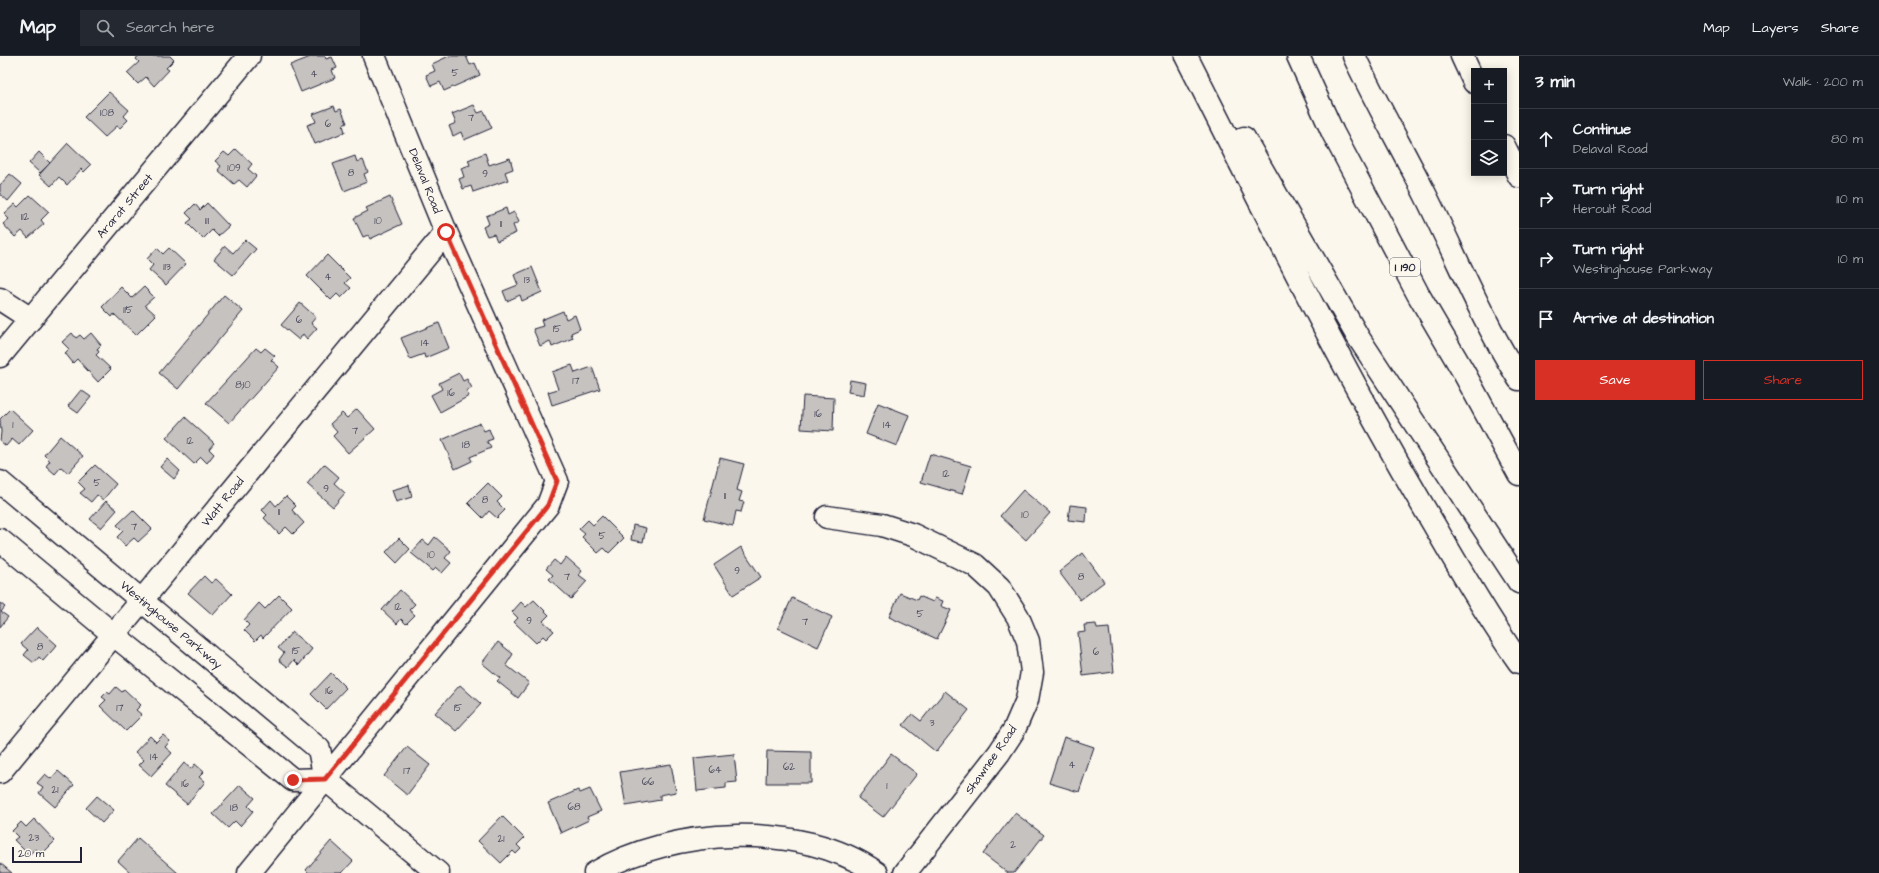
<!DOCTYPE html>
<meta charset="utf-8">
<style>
body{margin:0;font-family:"Architects Daughter",sans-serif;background:#242831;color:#f1f3f6}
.controls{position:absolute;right:12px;top:12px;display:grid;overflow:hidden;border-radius:0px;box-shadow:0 2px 10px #0003}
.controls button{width:36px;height:36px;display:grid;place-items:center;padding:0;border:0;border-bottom:1px solid #363941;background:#171b24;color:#f1f3f6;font:20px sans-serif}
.scale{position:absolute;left:12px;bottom:10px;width:70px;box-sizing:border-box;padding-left:4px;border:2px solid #22223b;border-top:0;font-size:11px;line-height:14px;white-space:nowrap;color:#22223b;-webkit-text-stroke:3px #fbf7ec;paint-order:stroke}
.stop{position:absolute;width:12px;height:12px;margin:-9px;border:3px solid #d93025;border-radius:50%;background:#fff}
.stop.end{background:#d93025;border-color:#fff;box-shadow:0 1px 4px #0008}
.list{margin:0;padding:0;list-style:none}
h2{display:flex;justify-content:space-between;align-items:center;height:52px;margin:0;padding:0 16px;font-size:17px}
h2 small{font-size:13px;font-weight:400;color:#9ea1a6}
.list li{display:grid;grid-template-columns:26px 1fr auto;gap:12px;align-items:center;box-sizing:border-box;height:60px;padding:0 16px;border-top:1px solid #363941}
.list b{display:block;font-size:15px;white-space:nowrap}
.list p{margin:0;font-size:13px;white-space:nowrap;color:#9ea1a6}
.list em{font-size:13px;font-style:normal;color:#9ea1a6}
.actions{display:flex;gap:8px;padding:12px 16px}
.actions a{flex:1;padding:9px 0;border:1px solid #d93025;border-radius:0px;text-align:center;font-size:14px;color:#d93025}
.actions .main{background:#d93025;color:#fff}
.icon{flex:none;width:22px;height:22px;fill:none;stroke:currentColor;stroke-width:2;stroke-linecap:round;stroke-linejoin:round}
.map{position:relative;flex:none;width:1519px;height:817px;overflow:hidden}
header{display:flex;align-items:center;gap:24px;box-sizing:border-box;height:56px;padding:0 20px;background:#171b24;border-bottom:1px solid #363941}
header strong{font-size:19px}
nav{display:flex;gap:22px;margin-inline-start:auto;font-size:14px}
.search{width:280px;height:36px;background:#242831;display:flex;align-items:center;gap:10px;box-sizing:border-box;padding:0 14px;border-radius:0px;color:#9ea1a6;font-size:15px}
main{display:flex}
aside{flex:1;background:#171b24}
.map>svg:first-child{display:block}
</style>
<header>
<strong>Map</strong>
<div class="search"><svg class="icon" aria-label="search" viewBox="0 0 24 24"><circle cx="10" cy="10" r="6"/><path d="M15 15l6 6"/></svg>Search here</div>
<nav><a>Map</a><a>Layers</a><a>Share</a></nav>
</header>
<main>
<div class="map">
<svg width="1519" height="817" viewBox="0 0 1519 817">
<rect width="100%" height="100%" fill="#fbf7ec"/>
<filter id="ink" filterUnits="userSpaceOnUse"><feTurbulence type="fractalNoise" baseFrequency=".025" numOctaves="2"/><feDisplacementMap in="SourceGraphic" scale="8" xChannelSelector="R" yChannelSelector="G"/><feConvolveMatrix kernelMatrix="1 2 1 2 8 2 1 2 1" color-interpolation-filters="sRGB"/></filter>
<g filter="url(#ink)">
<path fill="#c6c2c0" stroke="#22223b" d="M138,0H170L174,4L166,12L169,14L154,30L146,21L138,28L127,17L139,6L136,3Z
M313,0H325L326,3L332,1L337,12L332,14L335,22L301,36L290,9Z
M449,0H466L470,9L475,7L480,19L444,35L440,26L431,30L426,19L435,15L432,8Z
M109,36L129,54L124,60L128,64L120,72L117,70L105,81L84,61Z
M474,49L478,57L484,55L492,72L464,84L461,76L453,80L449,70L456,67L452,58Z
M334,50L336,55L341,53L347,67L343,69L345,76L315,88L307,69L316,66L313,58Z
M68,87L91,109L84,116L81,113L67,129L59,121L51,130L39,119Z
M236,93L252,108L248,113L256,120L247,131L239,124L234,128L218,114L221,110L215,105L224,96L229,100Z
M39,96L50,107L40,117L29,107Z
M485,97L489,109L510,102L513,113L505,116L508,124L473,136L471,130L463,133L459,123L464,121L461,112L470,109L468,104Z
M355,100L357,106L363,104L368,116L364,118L367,126L344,135L333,108Z
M10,118L22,128L8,145L0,138V129Z
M30,139L49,156L41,164L44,168L28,182L22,175L15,181L3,168L9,163L4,158L15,148L18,151Z
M390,141L402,168L370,183L368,179L363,181L354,162L368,155L366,152Z
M207,147L229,170L218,180L212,174L203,183L187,167L192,163L186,157L195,148L200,154Z
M506,152L508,159L514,156L519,166L513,169L516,177L497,185L494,178L487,180L483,171L489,168L486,160Z
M245,184L256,193L233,219L214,203L225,190L233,197Z
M157,192L163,198L169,192L186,208L166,229L149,214L153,209L147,203Z
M327,199L350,222L345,227L351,232L341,242L337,238L331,244L307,220Z
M532,211L542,236L522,245L520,239L507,245L503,235L518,229L514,219Z
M121,231L132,242L144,231L154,241L145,249L156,259L136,279L114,258L112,261L102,251Z
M224,239L243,255L178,333L159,317Z
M300,247L316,261L311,267L317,272L307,283L303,278L299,284L281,269Z
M563,255L566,263L575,259L580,273L571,277L573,282L552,291L550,285L540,290L533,273L543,270L541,264Z
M439,267L449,292L425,302L424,298L410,303L401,282Z
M72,277L76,282L80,279L84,283L91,277L101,289L97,293L99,296L96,299L111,313L98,326L77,303L73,307L65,297L69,293L62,286Z
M256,292L261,296L265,292L275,300L271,304L279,311L229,367L206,347Z
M572,309L575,317L592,311L600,333L552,349L548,336L558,333L552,316Z
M459,317L463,325L467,323L472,332L466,335L469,340L440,356L431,339L442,333L439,327Z
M850,324L866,327L864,339L848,336Z
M81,334L91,341L78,357L68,350Z
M803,340L834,342L833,375L801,373Z
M878,347L909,359L897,390L866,378Z
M10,353L33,374L19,389L12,383L6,390L0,385L1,376L0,363Z
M357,353L375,373L348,397L333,380L337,376L330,368L342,357L347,362Z
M185,361L214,387L209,393L214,398L207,407L201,401L194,408L166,382Z
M480,367L484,375L489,373L493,383L487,385L491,392L470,401L472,405L455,413L442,384Z
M60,380L83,400L68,417L61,411L55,418L46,410L50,405L44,399Z
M930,398L971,410L962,438L921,426Z
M720,402L744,408L737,434L742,436L739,445L744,446L741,456L736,455L733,470L704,463Z
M167,403L180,415L174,423L160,411Z
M324,408L339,421L334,427L345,437L333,451L307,428Z
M95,409L116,428L103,444L97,439L91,446L80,437L85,433L78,426Z
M488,427L502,441L497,446L505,454L497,462L489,455L483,462L468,447Z
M409,429L412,441L396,446L392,434Z
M1023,434L1050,457L1026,484L1000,460Z
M286,440L296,450L292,454L304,467L293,478L286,471L279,478L264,462L267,459L262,454L271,444L276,450Z
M106,445L117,454L101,472L90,463Z
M1070,449L1087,451L1086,466L1068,464Z
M133,454L152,473L138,486L134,482L125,490L117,481L123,475L117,469Z
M602,460L624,482L609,497L604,492L598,497L582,481L585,478L579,473L588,464L593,469Z
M633,469L646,472L643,486L631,484Z
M435,481L451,495L445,502L451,507L442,517L436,512L433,515L411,497L423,484L429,489Z
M399,482L410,493L397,507L386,496Z
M741,491L761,521L733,539L714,509Z
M1083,497L1104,526L1080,544L1059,516Z
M566,501L582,515L579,519L587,525L571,543L549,523L553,519L546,513L554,504L560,509Z
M204,520L211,527L216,523L232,538L213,559L188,537Z
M400,534L415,548L409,554L415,559L406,568L401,563L397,568L382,554Z
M900,537L917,544L919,540L933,546L935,542L943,545L941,550L951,554L937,583L889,561Z
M279,539L292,552L263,582L261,579L255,585L244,574L249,569L244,564L259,547L265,553Z
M792,542L832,561L818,591L778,572Z
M534,544L549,559L543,565L554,575L546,583L543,580L536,587L514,566L518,562L512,556L521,546L526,551Z
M0,547L5,551L1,556L8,561L0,571Z
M1096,568L1097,573L1109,572L1114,616L1083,620L1078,577L1085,576L1084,569Z
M37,571L57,589L43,605L39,601L34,607L24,599L28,594L21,588Z
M292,576L312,593L299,609L294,604L288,611L279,604L284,597L278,592Z
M498,586L513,598L506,609L529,627L518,642L497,625L500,622L482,607Z
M331,617L346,632L326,653L311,638Z
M460,629L481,648L456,675L435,657Z
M116,631L122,636L124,633L141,649L136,654L142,659L126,675L100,650L106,644L102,641L107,636L110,638Z
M945,635L969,654L936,696L903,669L912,658L921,665Z
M163,679L170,685L165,691L172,697L151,720L139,709L144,704L135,696L150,680L156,686Z
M1064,681L1094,691L1079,736L1049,727Z
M407,691L430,709L407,739L384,720Z
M767,695L811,696V727H766Z
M734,698L737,726L726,727V732L697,735L694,702Z
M891,698L917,718L883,761L858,742Z
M184,707L191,713L195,708L204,716L199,721L205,726L187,748L165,730Z
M671,708L676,736L660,739V744L626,750L620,716Z
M58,715L74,729L55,751L39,737L43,731L37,727L45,718L51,723Z
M240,729L255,742L248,750L253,755L240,770L235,765L228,772L213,758Z
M590,733L601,755L587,761L589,764L561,777L548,747L578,734L580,737Z
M97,740L114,754L102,767L86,752Z
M1015,757L1044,779L1014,817H1008L983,798Z
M502,760L524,782L517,789L521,793L516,798L513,795L501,807L478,785Z
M34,763L55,785L41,799L35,793L29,799L14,784L18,781L12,775L21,766L26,771Z
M138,782L178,817H131L118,805Z
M331,785L353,805L342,817H309L306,814Z
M0,807L12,817H0Z"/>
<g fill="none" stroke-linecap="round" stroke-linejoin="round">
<g stroke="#22223b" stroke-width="25">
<path id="minor" d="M0,243L31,263
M0,426L319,693L325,723L438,817
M827,461L882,469L913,479L975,509L999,531L1018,561L1028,585L1032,616L1027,644L1014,674L999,697L905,817
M0,484L114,579L293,724L325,723
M0,716L446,176
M249,817L548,449L557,425L446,176L374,0
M595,817C672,771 802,764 877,817"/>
</g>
<g stroke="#22223b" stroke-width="25">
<path id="major" d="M0,300L249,0"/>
</g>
<g stroke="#22223b" stroke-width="25">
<path id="highway" d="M1186,0C1266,157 1343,316 1433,467C1460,514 1488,562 1519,606
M1298,0L1333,77L1418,238L1463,315L1519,418
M1354,0C1376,47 1402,92 1425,138C1456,200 1482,264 1519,323
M1462,0L1474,26
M1244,82L1358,281L1519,526
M1504,90L1519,120"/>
</g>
<use href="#minor" stroke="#fbf7ec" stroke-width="22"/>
<use href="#major" stroke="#fbf7ec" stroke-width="22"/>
<use href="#highway" stroke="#fbf7ec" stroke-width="22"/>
</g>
</g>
<g fill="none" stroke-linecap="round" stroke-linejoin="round" filter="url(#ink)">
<path stroke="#d93025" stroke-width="5" d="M293,724L325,723L548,449L557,425L446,176"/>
</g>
<g text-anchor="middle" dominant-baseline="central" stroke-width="4" stroke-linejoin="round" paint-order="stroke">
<g font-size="10" fill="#4b4a5c">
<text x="455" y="17">5</text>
<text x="314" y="18">4</text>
<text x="107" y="57">108</text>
<text x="471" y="62">7</text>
<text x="328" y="68">6</text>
<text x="234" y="112">109</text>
<text x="351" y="117">8</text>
<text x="485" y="118">9</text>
<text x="25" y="161">112</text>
<text x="207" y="165">111</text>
<text x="378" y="165">10</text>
<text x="501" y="168">11</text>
<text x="167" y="211">113</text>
<text x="328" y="221">4</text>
<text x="527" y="224">13</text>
<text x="128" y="254">115</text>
<text x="299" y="264">6</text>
<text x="557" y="273">15</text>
<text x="425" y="287">14</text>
<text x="576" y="325">17</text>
<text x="243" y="329">8;10</text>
<text x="451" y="337">16</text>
<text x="818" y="358">16</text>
<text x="13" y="369">1</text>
<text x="887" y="369">14</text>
<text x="355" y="375">7</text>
<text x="190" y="385">12</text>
<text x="466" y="389">18</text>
<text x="946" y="418">12</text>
<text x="97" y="427">5</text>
<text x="326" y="433">9</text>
<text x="725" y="440">11</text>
<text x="485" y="444">8</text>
<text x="279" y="456">11</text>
<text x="1025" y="459">10</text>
<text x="134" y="471">7</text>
<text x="602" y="480">5</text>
<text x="431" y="499">10</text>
<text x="737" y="515">9</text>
<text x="567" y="521">7</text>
<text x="1081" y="521">8</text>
<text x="398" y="551">12</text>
<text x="920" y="558">5</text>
<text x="529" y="565">9</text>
<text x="805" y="566">7</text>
<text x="40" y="591">8</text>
<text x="296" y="595">15</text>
<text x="1096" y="596">6</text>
<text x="329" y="635">16</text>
<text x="120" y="652">17</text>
<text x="458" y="652">15</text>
<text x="932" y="667">3</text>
<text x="154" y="701">14</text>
<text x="1072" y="709">4</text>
<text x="789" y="711">62</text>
<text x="715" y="714">64</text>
<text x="407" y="715">17</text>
<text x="648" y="726">66</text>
<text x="185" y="728">16</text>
<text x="887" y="730">1</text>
<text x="55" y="734">21</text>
<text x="574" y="751">68</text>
<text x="234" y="752">18</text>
<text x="34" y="782">23</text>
<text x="501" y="783">21</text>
<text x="1013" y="789">2</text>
</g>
<rect fill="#fbf7ec" stroke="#636270" stroke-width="1" x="1390" y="202" width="30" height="18" rx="3"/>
<g font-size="11" font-weight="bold" fill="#22223b">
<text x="1405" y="211">I 190</text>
</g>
<g font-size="12" fill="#22223b" stroke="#fbf7ec">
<text transform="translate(425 125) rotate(68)">Delaval Road</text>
<text transform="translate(125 150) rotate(-50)">Ararat Street</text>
<text transform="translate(223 446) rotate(-51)">Watt Road</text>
<text transform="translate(171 569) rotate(40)">Westinghouse Parkway</text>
<text transform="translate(991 704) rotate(-55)">Shawnee Road</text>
</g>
</g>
</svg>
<div class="controls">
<button>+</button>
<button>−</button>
<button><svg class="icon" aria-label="layers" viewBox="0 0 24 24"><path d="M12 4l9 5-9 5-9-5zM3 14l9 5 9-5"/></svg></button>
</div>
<div class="scale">20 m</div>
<div class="stop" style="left:446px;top:176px"></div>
<div class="stop end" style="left:293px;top:724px"></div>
</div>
<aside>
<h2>3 min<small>Walk · 200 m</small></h2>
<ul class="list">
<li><svg class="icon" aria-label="ahead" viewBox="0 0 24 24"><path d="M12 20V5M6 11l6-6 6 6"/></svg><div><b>Continue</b><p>Delaval Road</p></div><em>80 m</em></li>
<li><svg class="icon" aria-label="right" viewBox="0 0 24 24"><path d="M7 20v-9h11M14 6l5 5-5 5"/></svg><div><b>Turn right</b><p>Heroult Road</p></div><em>110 m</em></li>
<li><svg class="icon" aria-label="right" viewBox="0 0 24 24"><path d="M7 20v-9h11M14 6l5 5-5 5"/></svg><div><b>Turn right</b><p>Westinghouse Parkway</p></div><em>10 m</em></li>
<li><svg class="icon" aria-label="arrive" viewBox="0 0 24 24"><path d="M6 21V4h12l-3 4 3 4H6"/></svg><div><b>Arrive at destination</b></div></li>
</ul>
<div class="actions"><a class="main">Save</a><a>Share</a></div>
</aside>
</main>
